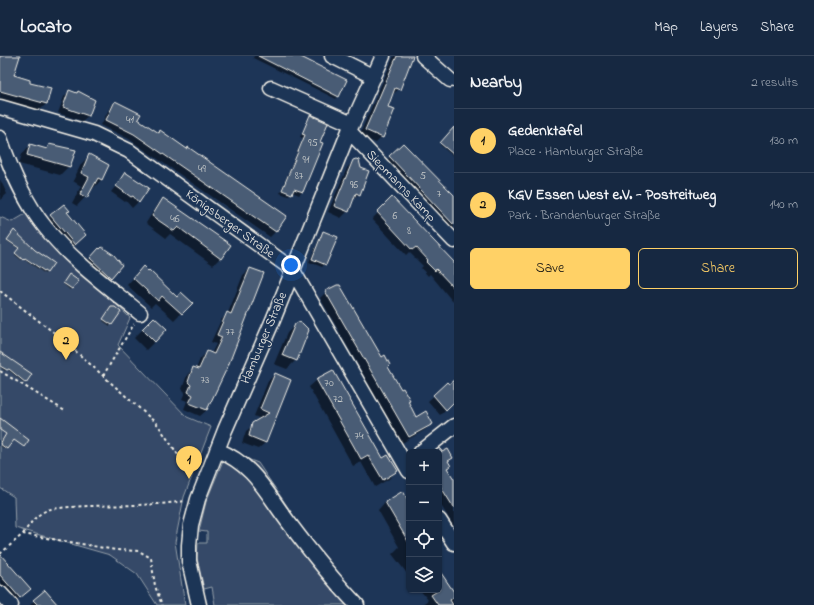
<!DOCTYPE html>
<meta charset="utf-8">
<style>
body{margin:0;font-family:"Indie Flower",sans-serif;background:#23344c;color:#f1f3f6}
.controls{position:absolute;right:12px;bottom:12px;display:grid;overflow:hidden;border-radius:6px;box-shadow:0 1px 3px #0004}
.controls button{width:36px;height:36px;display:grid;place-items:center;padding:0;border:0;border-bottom:1px solid #35445a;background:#162841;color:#f1f3f6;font:20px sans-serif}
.you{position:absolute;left:291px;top:209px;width:14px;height:14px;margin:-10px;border:3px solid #fff;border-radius:50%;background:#1a73e8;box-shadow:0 0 0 6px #1a73e833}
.badge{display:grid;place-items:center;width:26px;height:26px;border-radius:50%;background:#ffd166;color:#111;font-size:13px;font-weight:700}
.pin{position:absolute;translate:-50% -33px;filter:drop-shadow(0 1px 2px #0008)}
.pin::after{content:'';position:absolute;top:21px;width:14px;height:12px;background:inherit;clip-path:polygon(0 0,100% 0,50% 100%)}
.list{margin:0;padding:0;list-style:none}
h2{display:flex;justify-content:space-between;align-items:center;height:52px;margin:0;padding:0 16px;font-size:17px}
h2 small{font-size:13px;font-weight:400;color:#9ea6b1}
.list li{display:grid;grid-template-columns:26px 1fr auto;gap:12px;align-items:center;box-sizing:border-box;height:64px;padding:0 16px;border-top:1px solid #35445a}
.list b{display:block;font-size:15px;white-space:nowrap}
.list p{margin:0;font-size:13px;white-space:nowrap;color:#9ea6b1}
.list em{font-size:13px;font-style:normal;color:#9ea6b1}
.actions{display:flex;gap:8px;padding:12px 16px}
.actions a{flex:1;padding:9px 0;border:1px solid #ffd166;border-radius:6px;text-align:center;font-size:14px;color:#ffd166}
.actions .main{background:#ffd166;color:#111}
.icon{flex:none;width:22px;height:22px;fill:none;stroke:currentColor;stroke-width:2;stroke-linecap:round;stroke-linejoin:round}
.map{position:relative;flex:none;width:454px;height:549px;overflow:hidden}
header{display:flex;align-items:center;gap:24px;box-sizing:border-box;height:56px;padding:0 20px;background:#162841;border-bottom:1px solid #35445a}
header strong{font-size:19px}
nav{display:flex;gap:22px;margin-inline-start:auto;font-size:14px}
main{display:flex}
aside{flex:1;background:#162841}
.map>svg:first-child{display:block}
</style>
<header>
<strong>Locato</strong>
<nav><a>Map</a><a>Layers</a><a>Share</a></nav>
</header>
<main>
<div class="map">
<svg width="454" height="549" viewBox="0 0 454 549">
<rect width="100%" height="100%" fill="#1d3557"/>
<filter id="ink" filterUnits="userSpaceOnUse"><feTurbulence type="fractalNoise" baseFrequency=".025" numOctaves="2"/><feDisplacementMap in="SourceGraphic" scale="8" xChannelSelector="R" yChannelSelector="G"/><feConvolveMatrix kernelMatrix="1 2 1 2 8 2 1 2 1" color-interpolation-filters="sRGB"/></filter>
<g filter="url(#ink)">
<path fill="#354a67" stroke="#949ea8" d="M29,156L77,210L130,262L118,289L187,361L211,371L184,441L175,486L185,549H157L137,518L110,499L15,472L14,441L0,432V161L12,166Z
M227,395L258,407L308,481L365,549H215L212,531L204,533L197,502L198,487H207V476L199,475L206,446Z"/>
<path fill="#0007" d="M0,0H19L12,20L28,27L50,33L46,48L39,55L0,44Z
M254,0H297L338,40L336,43L253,2Z
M394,0H412L399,33L392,39L386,51L382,81L376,87L359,80Z
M69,35L88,40V60L82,65L58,57L64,41Z
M115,46L158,78L160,76L275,176L270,181L129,83L101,69L110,51Z
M311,60L319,86L322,88L302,136L299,139L292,136L288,140L280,137L303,82L300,81Z
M454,72V101L440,89Z
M30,89L45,94L50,89L69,110L60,119L19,108L22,98Z
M403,89L454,141V179L385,106Z
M90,99L108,109L101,124L77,150L72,147L81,130L73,125L81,108Z
M353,105L360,112L359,138L352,144L348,155L341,162L328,156L347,112Z
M126,117L138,146L132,152L126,145L125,146L111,136Z
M0,123L7,138L0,144Z
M163,143L220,202L213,209L170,178L166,182L146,167L156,151Z
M392,143L454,209L453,246L430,218L428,220L421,212L423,210L409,196L406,199L372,163Z
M66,157L85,179L69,194L45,166L51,160Z
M324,176L325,208L322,211L309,206L321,179Z
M13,177L52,208L45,218L23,202L21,204L15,199L19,193L7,185Z
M94,198L111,221L105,227L85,208Z
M250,213L207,354L200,360L184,353L187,345L182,343L185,336L182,333L187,319L194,312L196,313L200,303L207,296L211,298L216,288L211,286L221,264L228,257L243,219Z
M137,218L176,242L191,247L174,264L155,247L151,251L127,229Z
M68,221L77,225L70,234L63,228Z
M326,236L387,311L416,362L431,368L425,374L402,387L320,242Z
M110,254L120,256L110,270L103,265Z
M154,262L155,285L146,294L134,282Z
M296,268V304L287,313L274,308L287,277Z
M0,299L31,319L24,327L7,313L5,315L0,311Z
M275,318L265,387L258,393L242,387L246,375L261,363L254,360L268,325Z
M317,324L383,403L396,415L389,423L375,431L361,406L353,410L309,331Z
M454,325V345L440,359L428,345L447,328L449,330Z
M10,373L6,392L5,393L0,390V386Z
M447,395L452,402L447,406L450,410L446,413L454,425V471L439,446V400Z
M385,446L409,447V520L392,498L399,491L378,454Z
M0,498L25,537L15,545L0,528Z
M439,511L442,515L440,517L454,538V549H425L424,547L428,544L420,534H439Z
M34,545L57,549H30Z"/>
<path fill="#485b74" stroke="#f4f1e8" d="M0,0H20L14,19L30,24V27L51,32L47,48L0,35Z
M258,0H299L347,24L339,41Z
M397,0H413L400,34L395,32L388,51L395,53L383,82L365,74Z
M69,34L77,37L78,35L95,44L89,60L63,51Z
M115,45L141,58L138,63L159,77L160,74L187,93L188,91L287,160L276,176L134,78L106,64Z
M310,59L328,67L320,86L323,87L303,136L294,133L292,138L282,134L305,79L302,78Z
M454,71V99L440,87Z
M403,87L454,139V169L389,100Z
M30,88L47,93L49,88L76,94L70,111L27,99Z
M89,98L109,109L102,124L98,122L87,142L80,138L89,121L81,117Z
M356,103L359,104L361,112L369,115L360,139L356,137L349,156L334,150L353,104Z
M125,116L149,132L139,147L133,140L131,141L116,130Z
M392,141L454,206V232L436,213L435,215L426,206L428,204L416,191L412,194L377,156Z
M163,142L231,189L221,203L178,171L174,175L152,160Z
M64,148L70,155L67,156L86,179L75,189L50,159Z
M14,174L35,194L54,207L47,217L25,202L23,204L15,197L19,192L7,184Z
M323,175L338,181L326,209L312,203Z
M102,191L114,199L122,209L111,222L90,202L99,192L100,193Z
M143,210L148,215L149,214L177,241L181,236L193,247L182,258L162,240L158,245L133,222Z
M250,212L264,217L228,310L207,354L189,347L193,339L188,336L191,329L188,326L193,311L199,313L207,295L214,298L222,281L217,279L227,256L231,258Z
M69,218L79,225L72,233L63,227Z
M337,229H340L382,301L385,299L390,309L388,311L401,333L403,332L410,344L408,345L416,361L426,355L433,368L409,381L325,235Z
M111,251H115L121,256L112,269L103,263Z
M154,261L167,273L155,286L142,273Z
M298,266L302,267L309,274L297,305L282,299L295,268Z
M0,296L32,318L26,327L9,313L7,314L0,310Z
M333,314L383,402L388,399L398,415L383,424L368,399L361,403L316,323Z
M275,317L291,324L266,387L249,380L252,367L269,357L260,353Z
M454,324V346L446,354L433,339L447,326L449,328Z
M0,362L29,384L24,391L14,384L7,393L0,388L6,378L0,374Z
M440,392L442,396L448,393L453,402L448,405L451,410L447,412L454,423V452L439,428Z
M403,435L409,446V487L385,446Z
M0,498L31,533L20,542L0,519Z
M439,514L454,536V541L450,544L453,549H438L431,539L439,534Z
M45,534L58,549H38L33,544Z"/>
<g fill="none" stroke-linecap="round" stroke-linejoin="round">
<g stroke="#f4f1e8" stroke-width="17">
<path id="minor" d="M332,0L374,21
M423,0L450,24
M271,32L352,68
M0,51L94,78L129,95L292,213L409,415
M349,75L454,185
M0,82C11,114 24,145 45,171C72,205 107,230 140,257
M217,394C255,409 266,437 289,467C310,495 332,523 357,549
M421,396L454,370
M439,464L454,487
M0,537L11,549
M199,549L189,505V489L191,469L198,443L225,374L273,264L349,75L383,0"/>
</g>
<path stroke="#f4f1e8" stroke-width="2" stroke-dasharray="3 3" stroke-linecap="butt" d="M0,235L61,282L158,369L193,421
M0,315L65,355
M103,320L134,268
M23,478C31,466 37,457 51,453C96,447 141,452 185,445
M0,498L23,478L116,494L139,495L151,502L155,530L162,549"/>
<use href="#minor" stroke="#1d3557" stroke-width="14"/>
</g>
</g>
<g text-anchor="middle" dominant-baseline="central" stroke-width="3" stroke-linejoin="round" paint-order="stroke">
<g font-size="11" fill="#c9cccb">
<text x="130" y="64">41</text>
<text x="313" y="87">95</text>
<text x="306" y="104">91</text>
<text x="202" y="113">49</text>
<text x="299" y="120">87</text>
<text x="423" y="120">5</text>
<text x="354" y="129">96</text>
<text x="439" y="138">7</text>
<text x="395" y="160">6</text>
<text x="175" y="163">46</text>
<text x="409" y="175">8</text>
<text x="230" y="276">77</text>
<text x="205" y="324">73</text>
<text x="329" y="327">70</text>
<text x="338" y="343">72</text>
<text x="359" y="380">74</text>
</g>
<g font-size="13" fill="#f4f1e8" stroke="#1d3557">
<text transform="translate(401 130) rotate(46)">Siepmanns Kamp</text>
<text transform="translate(230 168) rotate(36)">Königsberger Straße</text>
<text transform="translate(264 282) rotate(-67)">Hamburger Straße</text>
</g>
</g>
</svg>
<div class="controls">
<button>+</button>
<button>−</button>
<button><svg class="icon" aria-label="locate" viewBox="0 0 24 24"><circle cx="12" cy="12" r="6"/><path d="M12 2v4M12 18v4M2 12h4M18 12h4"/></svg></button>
<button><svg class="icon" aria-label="layers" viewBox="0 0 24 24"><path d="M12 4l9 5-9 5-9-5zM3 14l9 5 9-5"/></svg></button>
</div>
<div class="you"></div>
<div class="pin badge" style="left:189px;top:423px">1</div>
<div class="pin badge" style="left:66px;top:304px">2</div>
</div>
<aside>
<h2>Nearby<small>2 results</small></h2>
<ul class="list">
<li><span class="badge">1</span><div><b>Gedenktafel</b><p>Place · Hamburger Straße</p></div><em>130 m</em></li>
<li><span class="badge">2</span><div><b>KGV Essen West e.V. - Postreitweg</b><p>Park · Brandenburger Straße</p></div><em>140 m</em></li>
</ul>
<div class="actions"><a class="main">Save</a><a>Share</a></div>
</aside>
</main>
